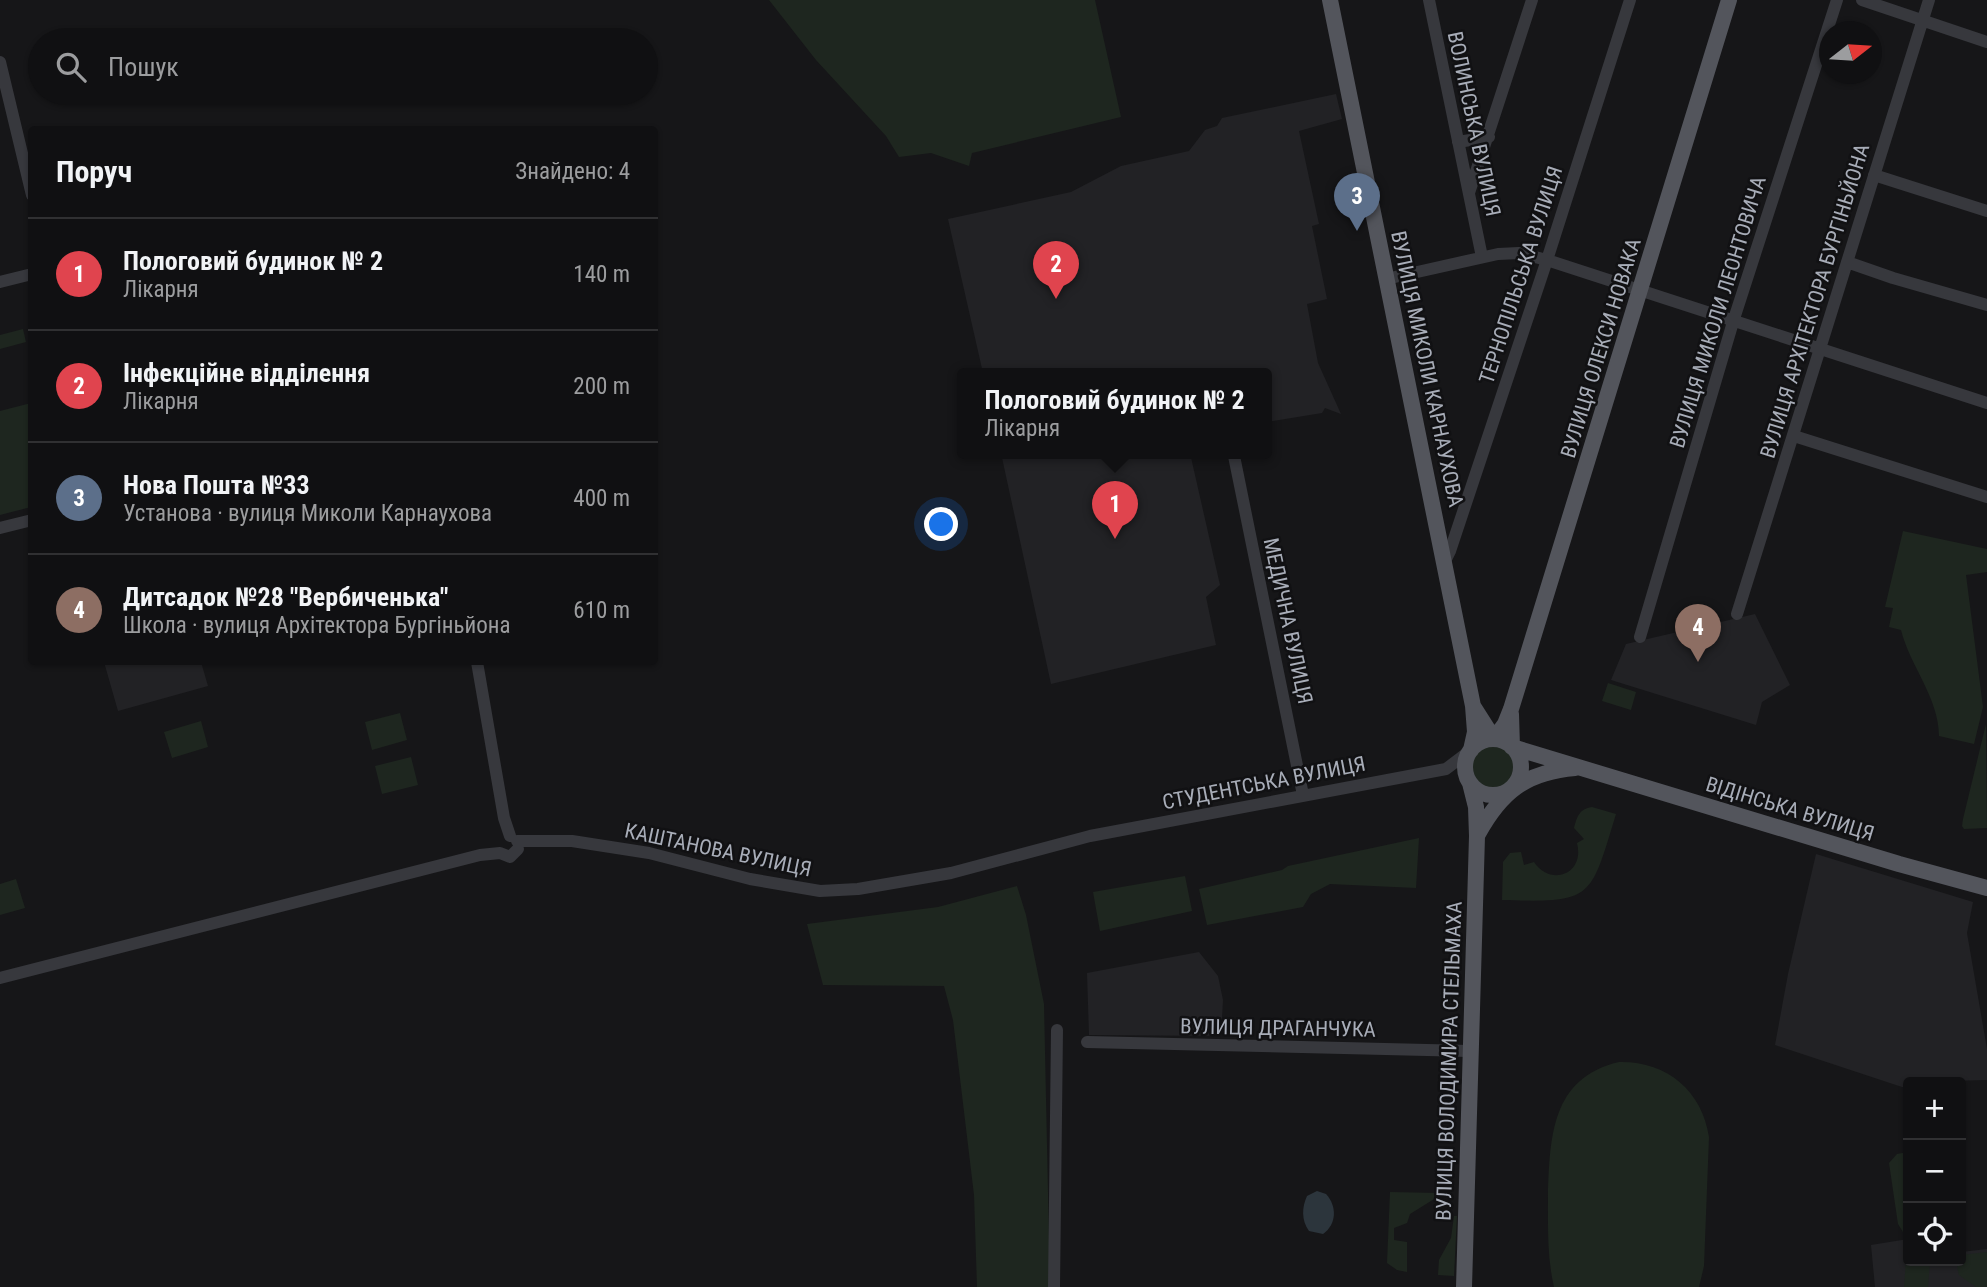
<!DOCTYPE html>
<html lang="uk">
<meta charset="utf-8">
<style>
body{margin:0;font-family:"Roboto Condensed",sans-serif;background:#19191b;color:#f1f3f6}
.controls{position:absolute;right:21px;bottom:21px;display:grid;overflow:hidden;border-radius:7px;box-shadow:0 2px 5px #0004}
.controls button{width:63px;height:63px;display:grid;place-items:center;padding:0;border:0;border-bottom:2px solid #303032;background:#101012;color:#f1f3f6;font:35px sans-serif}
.compass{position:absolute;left:1819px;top:21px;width:63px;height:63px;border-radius:50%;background:#101012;box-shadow:0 2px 5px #0004;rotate:73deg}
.you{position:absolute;left:942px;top:525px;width:24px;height:24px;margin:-18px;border:5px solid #fff;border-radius:50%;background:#1a73e8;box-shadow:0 0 0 10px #1a73e833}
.badge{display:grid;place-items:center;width:46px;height:46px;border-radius:50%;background:#b45309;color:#fff;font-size:23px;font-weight:700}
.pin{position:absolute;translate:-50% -58px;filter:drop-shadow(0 2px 4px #0008)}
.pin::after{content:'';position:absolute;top:37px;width:24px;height:21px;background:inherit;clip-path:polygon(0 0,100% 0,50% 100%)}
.popup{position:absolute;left:957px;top:368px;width:315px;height:91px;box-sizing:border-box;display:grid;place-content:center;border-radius:7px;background:#101012;filter:drop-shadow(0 2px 5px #0005);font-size:23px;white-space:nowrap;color:#9c9d9f}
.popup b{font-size:26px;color:#f1f3f6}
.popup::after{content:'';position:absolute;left:50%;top:100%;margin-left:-14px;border:14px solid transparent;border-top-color:#101012}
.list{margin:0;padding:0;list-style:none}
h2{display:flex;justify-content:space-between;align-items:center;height:91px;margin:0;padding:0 28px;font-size:30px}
h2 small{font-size:23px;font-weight:400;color:#9c9d9f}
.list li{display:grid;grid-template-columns:46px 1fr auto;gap:21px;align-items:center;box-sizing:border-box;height:112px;padding:0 28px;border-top:2px solid #303032}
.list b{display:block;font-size:26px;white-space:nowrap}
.list p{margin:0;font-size:23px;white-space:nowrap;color:#9c9d9f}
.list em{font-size:23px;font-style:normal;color:#9c9d9f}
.icon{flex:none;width:38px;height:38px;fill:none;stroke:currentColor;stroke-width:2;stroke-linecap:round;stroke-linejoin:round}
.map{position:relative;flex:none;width:1987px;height:1287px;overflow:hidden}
.search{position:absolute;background:#101012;box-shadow:0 2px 5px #0004;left:28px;top:28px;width:630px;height:77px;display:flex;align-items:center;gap:18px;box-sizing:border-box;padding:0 24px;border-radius:38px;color:#9c9d9f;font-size:26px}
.panel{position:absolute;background:#101012;box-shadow:0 2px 5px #0004;left:28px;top:126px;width:630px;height:539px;border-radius:7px}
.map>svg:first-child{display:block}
</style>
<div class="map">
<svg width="1987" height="1287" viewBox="0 0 1987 1287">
<rect width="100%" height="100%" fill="#161618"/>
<path fill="#222225" d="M1336,94L1342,119L1299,131L1319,224L1312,226L1327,299L1307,304L1318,363L1341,414L1325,408L1322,413L1267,422V373H983L948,219L1071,192L1121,166L1189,151L1205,130L1217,126L1222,118Z
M1001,453H1190L1220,585L1206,597L1216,645L1051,684Z
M1755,614L1790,685L1762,702L1756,725L1611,680L1626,644Z
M104,662H201L208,686L118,711Z
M1816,854L1973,902L1967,933L1987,1049V1080L1908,1082V1087H1902L1775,1045L1788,974Z
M1199,952L1218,976L1223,1000L1221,1036L1089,1035L1087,973Z
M1908,1239V1261H1961V1252L1987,1249V1287H1875L1871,1245Z"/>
<path fill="#1e261f" d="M769,0H1095L1121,117L972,153L969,166L931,153L899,157L886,136L816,60Z
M23,329L26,342L0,349V335Z
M31,403V507L0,515V411Z
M1903,531L1987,549V572L1966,575L1983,707L1974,744L1939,736C1939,698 1910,666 1901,630L1889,627L1893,608L1885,607Z
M1608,683L1636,692L1631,710L1602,701Z
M400,713L407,740L372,750L365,722Z
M201,721L208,747L172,758L164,732Z
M1986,724L1987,828L1964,829L1962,826L1963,819Z
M1471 767a22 22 0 1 1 44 0a22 22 0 1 1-44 0Z
M411,757L418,785L382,794L375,766Z
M1592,807L1616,814C1590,899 1594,903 1502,900L1503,862L1510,853L1521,852L1524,865L1534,862C1551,887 1585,874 1577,843L1584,839L1574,828C1577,817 1579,809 1592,807Z
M1419,838L1416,888L1330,884L1311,894L1303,907L1207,925L1199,889L1282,870L1288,866Z
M1185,876L1192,911L1100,931L1093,892Z
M16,879L25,908L0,915V884Z
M1017,886L1026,915L1044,1004L1050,1287H977L974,1195L953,1020L944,986L823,985L807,924L938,907Z
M1619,1062C1666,1061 1702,1090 1709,1137L1704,1266L1699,1287H1554C1547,1257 1548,1227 1548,1196C1550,1137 1551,1078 1619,1062Z
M1908,1152V1234L1903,1232L1898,1224L1889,1163L1897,1154Z
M1390,1192L1438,1193L1439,1196L1410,1214L1407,1223L1394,1228V1240L1407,1242V1272L1397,1270L1387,1263Z
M1454,1216H1457L1454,1276L1438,1275L1439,1260L1451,1238Z
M1907,1247L1908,1261H1930L1928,1287H1904Z
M1987,1252V1287H1976L1959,1275L1956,1261H1961V1255Z"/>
<path fill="#2c353c" d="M1317,1191L1326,1194C1337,1206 1337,1224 1323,1234L1309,1231C1301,1220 1302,1207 1307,1196Z"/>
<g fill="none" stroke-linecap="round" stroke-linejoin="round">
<path stroke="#37383d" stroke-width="12" d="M1429,0L1482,257
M1862,0L1987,42
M0,62L32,195
M1458,142L1489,137
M1874,175L1987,211
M1469,193L1532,0
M1847,262L1893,278L1987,305
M1386,279L1498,254L1519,253L1547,260L1987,403
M0,282L32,274
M1794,436L1987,497
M1234,456L1303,795
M0,528L32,520
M1445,561L1450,551L1547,260L1630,0
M1737,614L1929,0
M1640,637L1733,322L1837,0
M477,662L504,818L510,836
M517,841H572L649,853L750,879L820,891L858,889L951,873L1090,836L1446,769L1471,750
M0,978L480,855L500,853L510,857L518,849
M1087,1042L1469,1051
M1054,1287L1057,1030"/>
<path stroke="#53555c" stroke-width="16" d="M1330,0L1473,706L1475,732L1471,750
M1473,706L1494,739L1505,724L1511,709L1729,0
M1511,714L1512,747L1899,864L1987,888
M1465 767a28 28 0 1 1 56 0a28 28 0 1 1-56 0Z
M1478,834C1501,792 1526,772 1575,768
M1464,1287L1477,836L1476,807L1470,783"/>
</g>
<g text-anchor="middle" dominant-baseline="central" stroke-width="5" stroke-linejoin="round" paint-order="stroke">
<g font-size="21" fill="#a8adb8" stroke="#111113">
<text transform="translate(1474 124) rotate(78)">ВОЛИНСЬКА ВУЛИЦЯ</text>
<text transform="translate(1521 275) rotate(-72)">ТЕРНОПІЛЬСЬКА ВУЛИЦЯ</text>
<text transform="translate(1815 301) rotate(-73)">ВУЛИЦЯ АРХІТЕКТОРА БУРГІНЬЙОНА</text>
<text transform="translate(1718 312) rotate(-73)">ВУЛИЦЯ МИКОЛИ ЛЕОНТОВИЧА</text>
<text transform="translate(1601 348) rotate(-73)">ВУЛИЦЯ ОЛЕКСИ НОВАКА</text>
<text transform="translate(1427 369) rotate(78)">ВУЛИЦЯ МИКОЛИ КАРНАУХОВА</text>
<text transform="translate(1288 621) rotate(78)">МЕДИЧНА ВУЛИЦЯ</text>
<text transform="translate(1264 783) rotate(-11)">СТУДЕНТСЬКА ВУЛИЦЯ</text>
<text transform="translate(1790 809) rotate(17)">ВІДІНСЬКА ВУЛИЦЯ</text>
<text transform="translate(718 850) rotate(12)">КАШТАНОВА ВУЛИЦЯ</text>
<text transform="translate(1278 1028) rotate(1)">ВУЛИЦЯ ДРАГАНЧУКА</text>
<text transform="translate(1449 1061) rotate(-88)">ВУЛИЦЯ ВОЛОДИМИРА СТЕЛЬМАХА</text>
</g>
</g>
</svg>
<div class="controls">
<button>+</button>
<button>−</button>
<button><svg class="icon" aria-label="locate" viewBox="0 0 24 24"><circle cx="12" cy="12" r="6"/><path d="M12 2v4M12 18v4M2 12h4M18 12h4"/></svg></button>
</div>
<svg class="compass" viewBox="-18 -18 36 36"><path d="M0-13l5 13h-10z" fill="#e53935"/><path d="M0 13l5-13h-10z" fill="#9c9d9f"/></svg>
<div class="you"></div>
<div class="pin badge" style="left:1115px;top:539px;background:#e0444e">1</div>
<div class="popup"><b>Пологовий будинок № 2</b>Лікарня</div>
<div class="pin badge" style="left:1056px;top:299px;background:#e0444e">2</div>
<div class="pin badge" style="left:1357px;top:231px;background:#5c6f8a">3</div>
<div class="pin badge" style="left:1698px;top:662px;background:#8d6e63">4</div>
<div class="search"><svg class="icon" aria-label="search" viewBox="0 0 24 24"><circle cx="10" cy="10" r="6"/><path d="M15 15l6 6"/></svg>Пошук</div>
<section class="panel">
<h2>Поруч<small>Знайдено: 4</small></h2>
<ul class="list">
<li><span class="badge" style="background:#e0444e">1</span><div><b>Пологовий будинок № 2</b><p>Лікарня</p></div><em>140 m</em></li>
<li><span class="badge" style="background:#e0444e">2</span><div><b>Інфекційне відділення</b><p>Лікарня</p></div><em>200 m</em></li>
<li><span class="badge" style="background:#5c6f8a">3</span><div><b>Нова Пошта №33</b><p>Установа · вулиця Миколи Карнаухова</p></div><em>400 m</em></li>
<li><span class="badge" style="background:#8d6e63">4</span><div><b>Дитсадок №28 &quot;Вербиченька&quot;</b><p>Школа · вулиця Архітектора Бургіньйона</p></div><em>610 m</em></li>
</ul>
</section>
</div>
